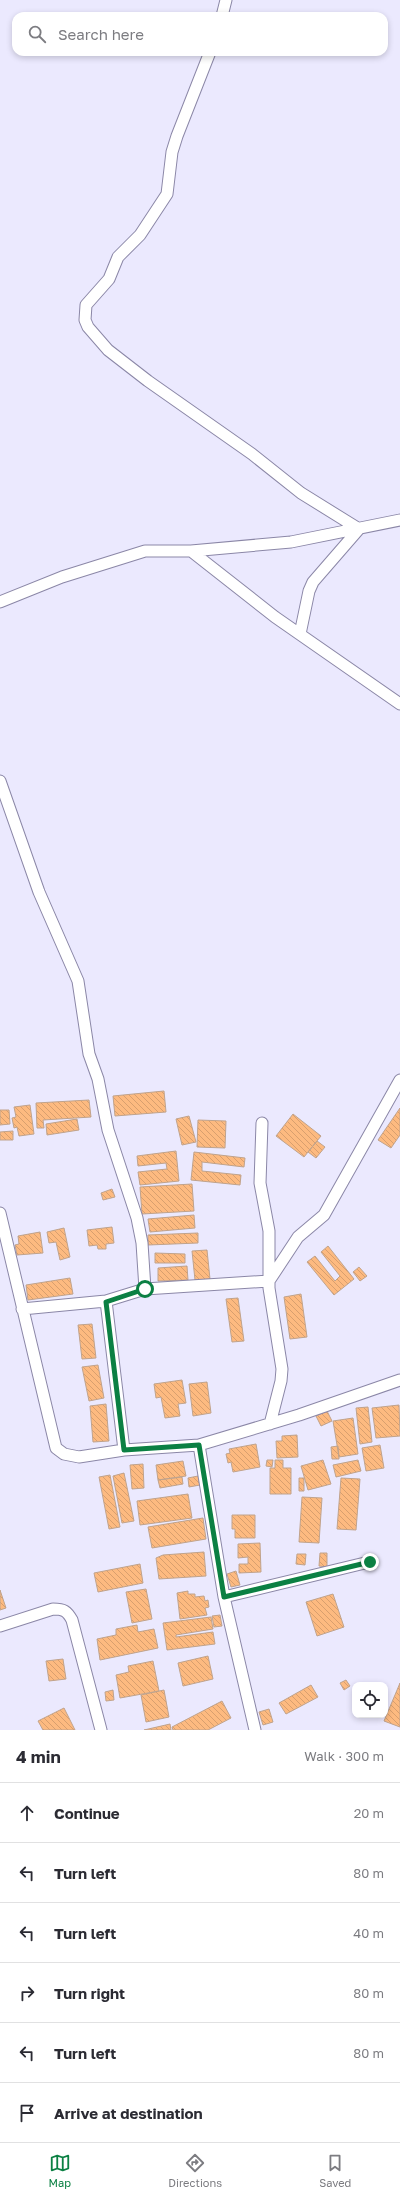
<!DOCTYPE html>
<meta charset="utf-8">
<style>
body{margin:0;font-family:"Golos Text",sans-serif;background:#f7f7f7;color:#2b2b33}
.controls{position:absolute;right:12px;bottom:12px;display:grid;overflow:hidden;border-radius:8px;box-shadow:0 2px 6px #0003}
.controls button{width:36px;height:36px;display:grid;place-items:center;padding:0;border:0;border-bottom:1px solid #e1e1e2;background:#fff;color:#2b2b33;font:20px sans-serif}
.stop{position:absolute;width:12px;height:12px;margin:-9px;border:3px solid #0b8043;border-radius:50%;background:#fff}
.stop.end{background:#0b8043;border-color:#fff;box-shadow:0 1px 4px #0008}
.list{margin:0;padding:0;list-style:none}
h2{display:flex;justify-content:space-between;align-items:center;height:52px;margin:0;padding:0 16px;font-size:17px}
h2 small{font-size:13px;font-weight:400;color:#7c7c81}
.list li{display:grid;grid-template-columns:26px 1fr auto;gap:12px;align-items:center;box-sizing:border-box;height:60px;padding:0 16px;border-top:1px solid #e1e1e2}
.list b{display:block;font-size:15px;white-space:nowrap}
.list em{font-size:13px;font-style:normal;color:#7c7c81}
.icon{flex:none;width:22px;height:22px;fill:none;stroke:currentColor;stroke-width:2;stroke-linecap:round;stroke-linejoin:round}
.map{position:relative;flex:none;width:400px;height:1730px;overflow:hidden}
.search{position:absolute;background:#fff;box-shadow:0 2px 6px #0003;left:12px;right:12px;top:12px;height:44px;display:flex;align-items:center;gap:10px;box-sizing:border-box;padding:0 14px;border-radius:12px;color:#7c7c81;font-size:15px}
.sheet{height:412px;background:#fff}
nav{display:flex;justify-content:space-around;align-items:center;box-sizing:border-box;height:56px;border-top:1px solid #e1e1e2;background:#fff;font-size:11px;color:#7c7c81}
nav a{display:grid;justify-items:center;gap:2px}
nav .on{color:#0b8043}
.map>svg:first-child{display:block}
</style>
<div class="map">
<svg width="400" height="1730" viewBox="0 0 400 1730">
<defs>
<pattern id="building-back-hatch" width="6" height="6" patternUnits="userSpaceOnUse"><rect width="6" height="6" fill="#fdba80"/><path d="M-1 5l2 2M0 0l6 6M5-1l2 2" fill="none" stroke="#d89f6e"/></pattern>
</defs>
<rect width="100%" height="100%" fill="#ebe9fe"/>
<path fill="url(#building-back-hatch)" stroke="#c0a38c" d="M164,1091L166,1112L115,1116L113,1096Z
M89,1100L91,1117L43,1120L44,1128H37L36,1103Z
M30,1105L34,1134L19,1136L17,1127L14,1128L12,1118L16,1117L14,1107Z
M400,1108V1135L391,1148L378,1140Z
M0,1110H9L10,1124L0,1125Z
M293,1114L321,1136L304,1157L276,1136Z
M189,1116L196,1142L182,1145L176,1119Z
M77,1119L79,1130L47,1135L46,1124Z
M198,1120L226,1121L225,1148L197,1147Z
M13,1131V1140H0V1132Z
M317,1141L325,1147L316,1158L308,1152Z
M176,1151L179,1181L140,1185L138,1172L167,1169L166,1163L138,1166L137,1156Z
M194,1152L245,1158L244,1167L202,1162V1171L241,1175L240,1185L191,1180Z
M192,1184L194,1211L142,1214L140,1187Z
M112,1189L115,1197L103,1200L101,1193Z
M194,1215L195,1228L150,1232L148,1219Z
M112,1227L114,1243L106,1244V1249H98L97,1245L89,1246L87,1230Z
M64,1228L70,1257L60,1260L56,1242L49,1243L47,1232Z
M40,1232L43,1253L17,1255L15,1245L19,1244L18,1236Z
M198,1233V1243L148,1245V1235Z
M328,1246L354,1279L334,1295L307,1262L315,1256L335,1281L340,1276L321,1252Z
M207,1250L210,1279L195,1280L192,1251Z
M155,1253L185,1254V1263H155Z
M187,1266L188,1280L158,1281V1268Z
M359,1267L367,1276L360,1281L353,1272Z
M70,1278L73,1294L28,1300L26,1285Z
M301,1294L307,1337L290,1339L284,1297Z
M238,1298L244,1341L232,1342L226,1299Z
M92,1324L96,1358L82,1359L78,1325Z
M98,1365L104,1398L89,1401L82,1367Z
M182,1380L186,1403L178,1404L180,1416L165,1418L161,1397L156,1398L154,1384Z
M207,1382L211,1413L193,1416L189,1384Z
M106,1404L109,1441L93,1442L90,1406Z
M399,1405L400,1436L376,1438L372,1408Z
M368,1407L372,1442L360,1444L356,1408Z
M327,1411L332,1421L321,1426L316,1416Z
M353,1418L358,1454L339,1457L333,1421Z
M297,1435L298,1457L277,1458L276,1441H282V1436Z
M256,1444L260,1467L233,1472L231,1462L228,1463L226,1454L230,1453L229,1449Z
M380,1445L384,1468L366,1471L362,1448Z
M338,1446L339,1459H332L331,1447Z
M267,1460H273L272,1467L266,1466Z
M275,1460H283V1468H291V1494H270V1468H275Z
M323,1460L331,1484L308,1490L301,1466Z
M358,1460L361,1471L336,1477L333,1465Z
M183,1461L186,1476L158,1480L156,1465Z
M143,1464L144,1488L132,1489L130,1465Z
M124,1473L134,1521L122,1523L113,1476Z
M110,1475L120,1527L109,1529L99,1477Z
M198,1476L200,1485L189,1487L188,1478Z
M182,1477L183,1484L160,1488L158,1480Z
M299,1478H304V1491H299Z
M341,1478L360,1479L356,1530L337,1529Z
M188,1494L192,1518L140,1525L137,1501Z
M302,1497L322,1498L319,1543L299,1542Z
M232,1515H255V1538H235V1529H232Z
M203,1518L206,1539L152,1548L148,1527Z
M260,1543L261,1572L239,1573V1564H248V1557L238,1558V1544Z
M204,1552L206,1576L159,1579L156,1558L163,1555Z
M320,1553H327V1567L319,1566Z
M297,1554H306L305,1565L296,1564Z
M140,1564L143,1583L98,1592L94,1573Z
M236,1571L240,1585L231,1587L227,1574Z
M146,1589L152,1619L132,1623L126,1592Z
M0,1590L6,1608L0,1610Z
M188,1591V1594H195V1597L204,1596L205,1601L208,1600L209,1607L205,1608L207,1615L180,1619L177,1593Z
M333,1594L344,1627L317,1636L306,1602Z
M220,1615L222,1626L214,1627L212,1616Z
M211,1617L213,1629L176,1635V1637L213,1632L215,1644L167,1650L163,1623Z
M137,1625L138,1632L154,1629L158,1648L100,1660L97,1639L116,1635V1629Z
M208,1656L213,1679L183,1686L178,1663Z
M63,1659L66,1679L49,1681L46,1661Z
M153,1661L159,1691L120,1698L116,1675L129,1672L128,1666Z
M346,1680L350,1686L344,1690L340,1683Z
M400,1683V1727L384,1721Z
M311,1685L318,1697L286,1714L279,1703Z
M113,1690L114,1700L106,1701L105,1692Z
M164,1690L169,1717L146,1722L141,1695Z
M222,1701L231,1718L208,1730H173L172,1727Z
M64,1708L75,1730H43L38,1721Z
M269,1709L273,1722L263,1725L259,1712Z
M170,1724L171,1730H144Z"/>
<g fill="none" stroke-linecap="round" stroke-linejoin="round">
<g stroke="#8b87a7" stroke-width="13">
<path id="street" d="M222,16L226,0
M210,52L177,136L172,152L167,194L140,235L118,257L109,279L86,305L85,320L88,327L108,350L148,381L252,454L301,493L359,529L313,582L309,591L300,634
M191,551L275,617L400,704
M0,602L62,577L145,551H191L291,542L400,520
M0,781L39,892L78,981L89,1054L98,1079L108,1130L137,1218L142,1243L145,1289
M262,1123L260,1183L269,1231V1288L282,1369L281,1381L270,1424
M0,1213L56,1448L64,1454L79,1457L124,1450L199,1445L299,1415L400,1380
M106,1301L124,1450
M22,1309L106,1301L145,1289L269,1281L298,1237L324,1215L400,1080
M199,1445L224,1597L255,1730
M224,1597L369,1562
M0,1626L53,1609C64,1609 67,1611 72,1620L101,1730"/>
</g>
<use href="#street" stroke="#fff" stroke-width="11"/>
</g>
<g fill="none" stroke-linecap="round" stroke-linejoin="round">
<path stroke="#0b8043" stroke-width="5" d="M145,1289L106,1302L124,1450L199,1445L224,1597L370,1562"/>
</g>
</svg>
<div class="controls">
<button><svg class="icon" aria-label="locate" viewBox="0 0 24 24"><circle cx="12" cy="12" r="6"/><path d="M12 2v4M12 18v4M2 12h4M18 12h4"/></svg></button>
</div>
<div class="stop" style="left:145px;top:1289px"></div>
<div class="stop end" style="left:370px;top:1562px"></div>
<div class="search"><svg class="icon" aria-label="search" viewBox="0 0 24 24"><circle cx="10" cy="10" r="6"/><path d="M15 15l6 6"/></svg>Search here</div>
</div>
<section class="sheet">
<h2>4 min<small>Walk · 300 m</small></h2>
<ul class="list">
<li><svg class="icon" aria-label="ahead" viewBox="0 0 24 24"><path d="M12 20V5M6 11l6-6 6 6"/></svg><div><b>Continue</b></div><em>20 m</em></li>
<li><svg class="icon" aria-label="left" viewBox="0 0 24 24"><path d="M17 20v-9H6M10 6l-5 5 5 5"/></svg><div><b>Turn left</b></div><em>80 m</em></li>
<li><svg class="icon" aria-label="left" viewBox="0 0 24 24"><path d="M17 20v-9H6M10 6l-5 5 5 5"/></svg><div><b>Turn left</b></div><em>40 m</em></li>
<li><svg class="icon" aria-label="right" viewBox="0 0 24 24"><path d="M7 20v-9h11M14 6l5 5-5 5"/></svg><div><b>Turn right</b></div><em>80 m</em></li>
<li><svg class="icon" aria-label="left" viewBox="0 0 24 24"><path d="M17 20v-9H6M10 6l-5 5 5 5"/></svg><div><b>Turn left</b></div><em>80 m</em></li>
<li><svg class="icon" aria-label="arrive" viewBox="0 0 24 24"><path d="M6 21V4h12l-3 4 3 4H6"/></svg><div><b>Arrive at destination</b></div></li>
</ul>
</section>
<nav>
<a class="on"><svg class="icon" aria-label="map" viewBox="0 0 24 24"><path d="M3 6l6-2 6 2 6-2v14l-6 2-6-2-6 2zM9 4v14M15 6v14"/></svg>Map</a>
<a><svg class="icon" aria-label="directions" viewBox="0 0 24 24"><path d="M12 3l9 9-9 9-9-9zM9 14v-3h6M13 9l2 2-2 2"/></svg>Directions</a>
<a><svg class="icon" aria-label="saved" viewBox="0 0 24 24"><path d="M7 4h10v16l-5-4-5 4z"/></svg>Saved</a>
</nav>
